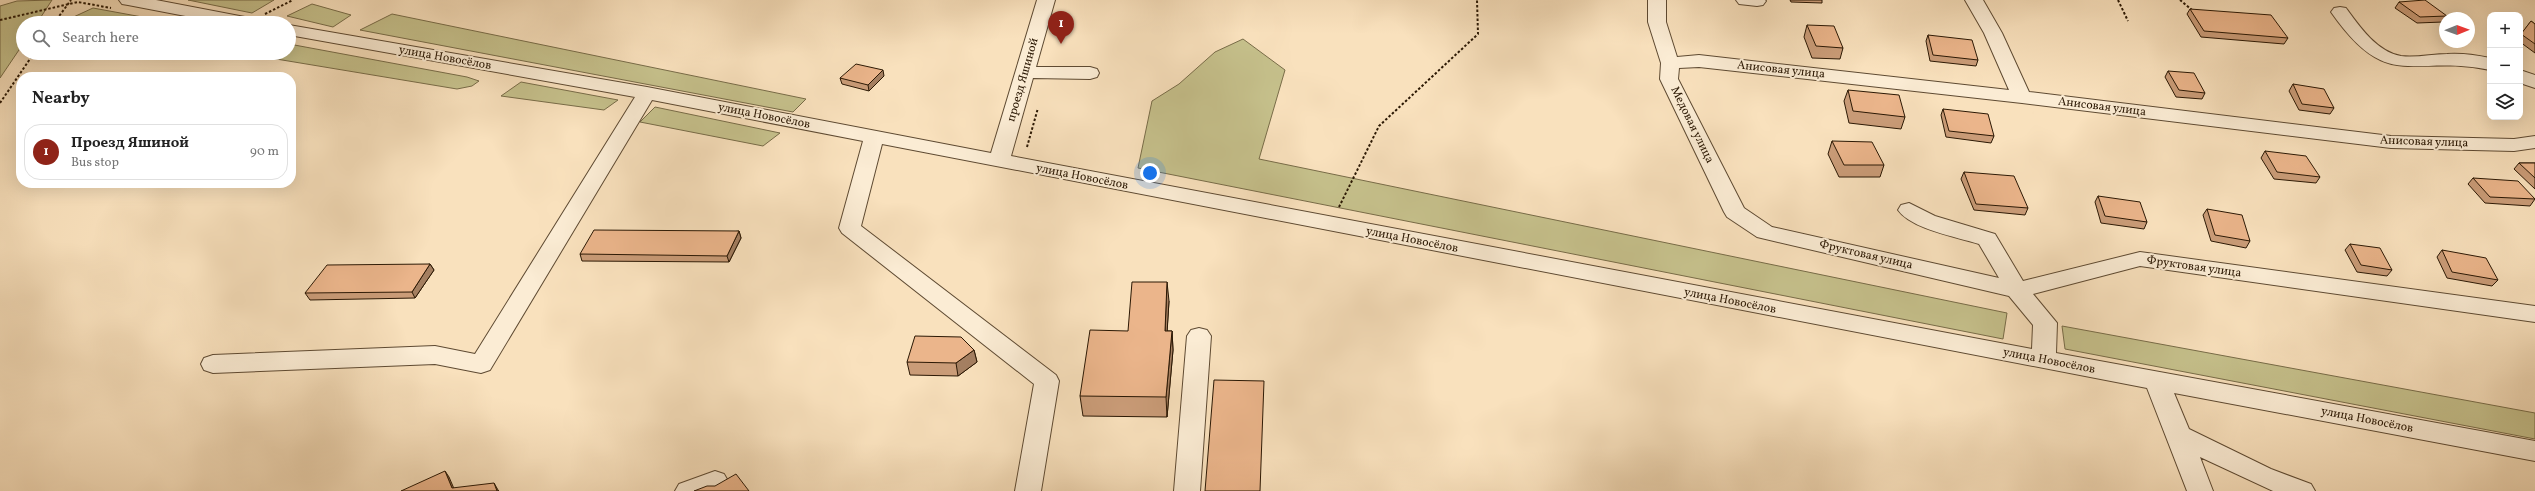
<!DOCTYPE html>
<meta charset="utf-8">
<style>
body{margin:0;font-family:Vollkorn,serif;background:#f6f6f6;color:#222}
.controls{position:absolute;right:12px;top:12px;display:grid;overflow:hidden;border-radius:8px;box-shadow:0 4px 16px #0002}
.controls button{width:36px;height:36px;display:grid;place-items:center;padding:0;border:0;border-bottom:1px solid #e0e0e0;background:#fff;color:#222;font:20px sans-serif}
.compass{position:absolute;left:2439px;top:12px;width:36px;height:36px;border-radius:50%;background:#fff;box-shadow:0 4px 16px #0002;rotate:89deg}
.you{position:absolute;left:1150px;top:173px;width:14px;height:14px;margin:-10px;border:3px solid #fff;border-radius:50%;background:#1a73e8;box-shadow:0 0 0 6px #1a73e833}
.badge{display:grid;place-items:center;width:26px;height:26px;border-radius:50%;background:#8f2418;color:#fff;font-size:13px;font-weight:700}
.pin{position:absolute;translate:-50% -33px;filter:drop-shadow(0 1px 2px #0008)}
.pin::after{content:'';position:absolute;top:21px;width:14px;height:12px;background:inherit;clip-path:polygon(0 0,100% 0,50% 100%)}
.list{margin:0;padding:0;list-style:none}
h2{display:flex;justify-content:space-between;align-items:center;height:52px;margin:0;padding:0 16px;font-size:17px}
h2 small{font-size:13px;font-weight:400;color:#767676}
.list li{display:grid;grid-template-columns:26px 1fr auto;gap:12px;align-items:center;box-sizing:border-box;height:56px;margin:0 8px 8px;padding:0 8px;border:1px solid #e0e0e0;border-radius:16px}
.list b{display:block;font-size:15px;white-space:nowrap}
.list p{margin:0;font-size:13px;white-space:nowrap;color:#767676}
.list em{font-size:13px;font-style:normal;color:#767676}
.icon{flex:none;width:22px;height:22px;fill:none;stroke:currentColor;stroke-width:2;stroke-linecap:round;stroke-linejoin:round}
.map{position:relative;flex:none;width:2535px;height:491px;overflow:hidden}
.search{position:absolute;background:#fff;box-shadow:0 4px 16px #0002;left:16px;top:16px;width:280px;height:44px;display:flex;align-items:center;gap:10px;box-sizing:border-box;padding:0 14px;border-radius:22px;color:#767676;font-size:15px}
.panel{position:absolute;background:#fff;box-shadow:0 4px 16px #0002;left:16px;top:72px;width:280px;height:116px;border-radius:16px}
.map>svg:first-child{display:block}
</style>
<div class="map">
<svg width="2535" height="491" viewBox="0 0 2535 491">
<rect width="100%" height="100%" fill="#f9e1bd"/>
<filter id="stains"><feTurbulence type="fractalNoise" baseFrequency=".005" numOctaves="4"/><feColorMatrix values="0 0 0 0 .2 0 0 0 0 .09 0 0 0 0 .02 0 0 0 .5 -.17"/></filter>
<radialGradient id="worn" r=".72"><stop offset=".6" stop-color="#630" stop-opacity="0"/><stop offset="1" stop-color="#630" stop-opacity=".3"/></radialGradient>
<path fill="#c6c18c" stroke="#786c48" d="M52,0L37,23H23V44L0,78V6L17,1Z
M188,0H274L252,13Z
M312,4L351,15L333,27L287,16Z
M93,8L175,23H71L67,20Z
M392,14L806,99L793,112L360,30Z
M1243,39L1285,70L1259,159L2007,313L2003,339L1138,168L1152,101L1179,84L1215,52Z
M289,44L467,77L479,81L472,86L457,89L240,53H289Z
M521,82L618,100L604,110L501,96Z
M655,107L780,133L763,146L640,122Z
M2062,326L2535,413V439L2065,349Z"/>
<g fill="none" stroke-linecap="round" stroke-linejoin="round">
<g stroke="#5e4a32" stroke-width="2">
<path id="minor" d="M119,0H156L250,18L256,19L259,23H222L128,5L122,4Z
M1037,0H1055L1036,67H1090L1097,69L1099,73L1097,77L1090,79L1033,78L1011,156L2032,349L2033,325L2009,296L1757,237L1727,217L1724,212L1660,79L1661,63L1648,22V0H1666V22L1677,57L1699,55L2009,90L1984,33L1965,0H1983L2002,33L2029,92L2391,136L2514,139L2535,136V148L2514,151L2391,148L2022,103L1699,67L1679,68L1678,79L1744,208L1772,227L1999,278L1979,244C1957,237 1911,229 1898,210L1901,205L1909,203L1935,216L1995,234L2023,281L2140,252L2535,306V322L2140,266L2033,294L2057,323L2056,353L2535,441V461L2174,393L2189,429L2271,469L2311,484L2315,491H2273L2200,457L2213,491H2187L2147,388L882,144L861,226L1056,375L1059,381L1041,491H1015L1034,384L842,233L839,228L863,141L652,100L490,370L481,373L435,364L213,373L204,370L201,364L204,358L213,355L435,346L475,354L635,97L289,35V25L647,87L991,153Z
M1736,0H1765L1766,1L1763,5L1757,6L1739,4Z
M2340,7L2346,8C2359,26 2377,52 2401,56C2416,58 2432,54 2447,54C2462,53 2476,55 2490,58V70C2411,53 2389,95 2331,12L2334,8Z
M2520,70L2535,75V88L2520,83Z
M1199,328L1207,330L1211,336L1200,491H1174L1187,336L1191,330Z
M715,471L724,474L728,481L724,488L717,491H675L679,484Z"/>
</g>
<path stroke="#2b1804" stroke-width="2" stroke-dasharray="2.5 2" stroke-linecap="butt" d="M2118,0L2128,21
M2180,0L2192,10
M265,14L293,0
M0,20L78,2L111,8
M54,23L71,0
M0,103L34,53
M1027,147L1038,108
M1339,207L1379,126L1478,34L1477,0"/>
<use href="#minor" fill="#fbecd4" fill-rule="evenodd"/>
</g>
<path fill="#ca9c78" stroke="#2b1804" d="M1790,0H1822V3L1791,2Z
M2399,2L2447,16L2443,22L2417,23L2395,8Z
M2190,9L2288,38L2284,44L2201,37L2187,14Z
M2531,21L2535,24V53L2520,42V36Z
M1807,25L1843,48L1840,59L1812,58L1804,37Z
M1928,35L1978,60L1976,66L1930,61L1926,41Z
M2168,71L2205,93L2202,99L2176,97L2165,77Z
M884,76L869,91L842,84L840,78Z
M2293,84L2334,108L2330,114L2299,110L2289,91Z
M1848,90L1905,117L1901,129L1849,123L1844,101Z
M1943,109L1994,136L1991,143L1946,137L1941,115Z
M1832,141L1884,165L1880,177H1839L1828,154Z
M2265,151L2320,177L2316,183L2274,179L2261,158Z
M2519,163H2535V189L2514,169Z
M1964,172L2028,208L2025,215L1974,210L1961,179Z
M2473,178L2535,199L2530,206L2485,203L2468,184Z
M2098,196L2147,222L2144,229L2101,223L2095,202Z
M2207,209L2250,241L2246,248L2211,241L2203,215Z
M739,231L741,238L729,262L582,261L580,254Z
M2350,244L2392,270L2387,276L2357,272L2345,250Z
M2442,250L2498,280L2492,286L2447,278L2437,257Z
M430,264L434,270L415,298L310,300L305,293Z
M1169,301L1167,331H1172L1173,350L1167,417L1083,416L1080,396L1128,331Z
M974,350L977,362L958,376L910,375L907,362Z"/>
<path fill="#a47f61" stroke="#2b1804" d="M883,70L884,76L869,91L868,85Z
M739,231L741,238L729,262L727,256Z
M430,264L434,270L415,298L412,292Z
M1167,282L1169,301L1166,350L1165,331Z
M1172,331L1173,350L1167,417L1166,397Z
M974,350L977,362L958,376L956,363Z
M445,471L449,477L455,491L452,488Z
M494,483L498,490L499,491H497Z"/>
<path fill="#ebb58b" stroke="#2b1804" d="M2425,0L2447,16L2420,17L2399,2Z
M2190,9L2271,15L2288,38L2204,31Z
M2531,21L2535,24V44L2521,34Z
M1807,25L1834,26L1843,48L1816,46Z
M1928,35L1972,40L1978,60L1933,55Z
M856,64L883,70L868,85L840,78Z
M2168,71L2194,73L2205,93L2179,90Z
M2293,84L2324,89L2334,108L2302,104Z
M1848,90L1899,95L1905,117L1853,111Z
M1943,109L1988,114L1994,136L1949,131Z
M1832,141L1872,142L1884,165H1844Z
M2265,151L2306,156L2320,177L2277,172Z
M2519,163H2535V178Z
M1964,172L2014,176L2028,208L1976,204Z
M2473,178L2518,181L2535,199L2490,197Z
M2098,196L2140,202L2147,222L2105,216Z
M2207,209L2242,215L2250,241L2215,235Z
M594,230L739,231L727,256L580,254Z
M2350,244L2380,248L2392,270L2361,265Z
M2442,250L2486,258L2498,280L2452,272Z
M430,264L412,292L305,293L327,265Z
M1132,282H1167L1165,331H1172L1166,397L1080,396L1090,330L1128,331Z
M915,336L961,337L974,350L956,363L907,362Z
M1214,380L1264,381L1260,491H1205Z
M445,471L452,488L494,483L497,491H401Z
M736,474L749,491H694L707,486H715Z"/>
<g text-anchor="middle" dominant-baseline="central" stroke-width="4" stroke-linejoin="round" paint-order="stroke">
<g font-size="12" fill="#2b1804" stroke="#fbecd4">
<text transform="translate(445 58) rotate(10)">улица Новосёлов</text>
<text transform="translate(1781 70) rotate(6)">Анисовая улица</text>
<text transform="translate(1023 80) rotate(-74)">проезд Яшиной</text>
<text transform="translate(2102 107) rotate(7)">Анисовая улица</text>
<text transform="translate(764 116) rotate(11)">улица Новосёлов</text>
<text transform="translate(1692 125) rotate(64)">Медовая улица</text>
<text transform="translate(2424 142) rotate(2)">Анисовая улица</text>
<text transform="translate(1082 177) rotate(11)">улица Новосёлов</text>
<text transform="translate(1412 240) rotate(11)">улица Новосёлов</text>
<text transform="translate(1866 255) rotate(13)">Фруктовая улица</text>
<text transform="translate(2194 267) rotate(8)">Фруктовая улица</text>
<text transform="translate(1730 301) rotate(11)">улица Новосёлов</text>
<text transform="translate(2049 361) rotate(11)">улица Новосёлов</text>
<text transform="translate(2367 420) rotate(11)">улица Новосёлов</text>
</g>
</g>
<rect width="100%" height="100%" filter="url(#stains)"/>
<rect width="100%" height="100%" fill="url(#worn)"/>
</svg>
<div class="controls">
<button>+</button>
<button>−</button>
<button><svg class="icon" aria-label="layers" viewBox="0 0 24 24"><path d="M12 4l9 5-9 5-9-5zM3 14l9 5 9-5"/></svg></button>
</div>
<svg class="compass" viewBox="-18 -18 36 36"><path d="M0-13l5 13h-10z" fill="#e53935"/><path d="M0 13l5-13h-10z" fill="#767676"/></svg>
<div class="you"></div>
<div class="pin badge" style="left:1061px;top:44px">1</div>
<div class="search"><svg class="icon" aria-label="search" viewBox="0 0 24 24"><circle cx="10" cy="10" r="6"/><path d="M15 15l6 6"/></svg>Search here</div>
<section class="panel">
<h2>Nearby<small></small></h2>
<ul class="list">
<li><span class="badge">1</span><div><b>Проезд Яшиной</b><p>Bus stop</p></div><em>90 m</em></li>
</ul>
</section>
</div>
